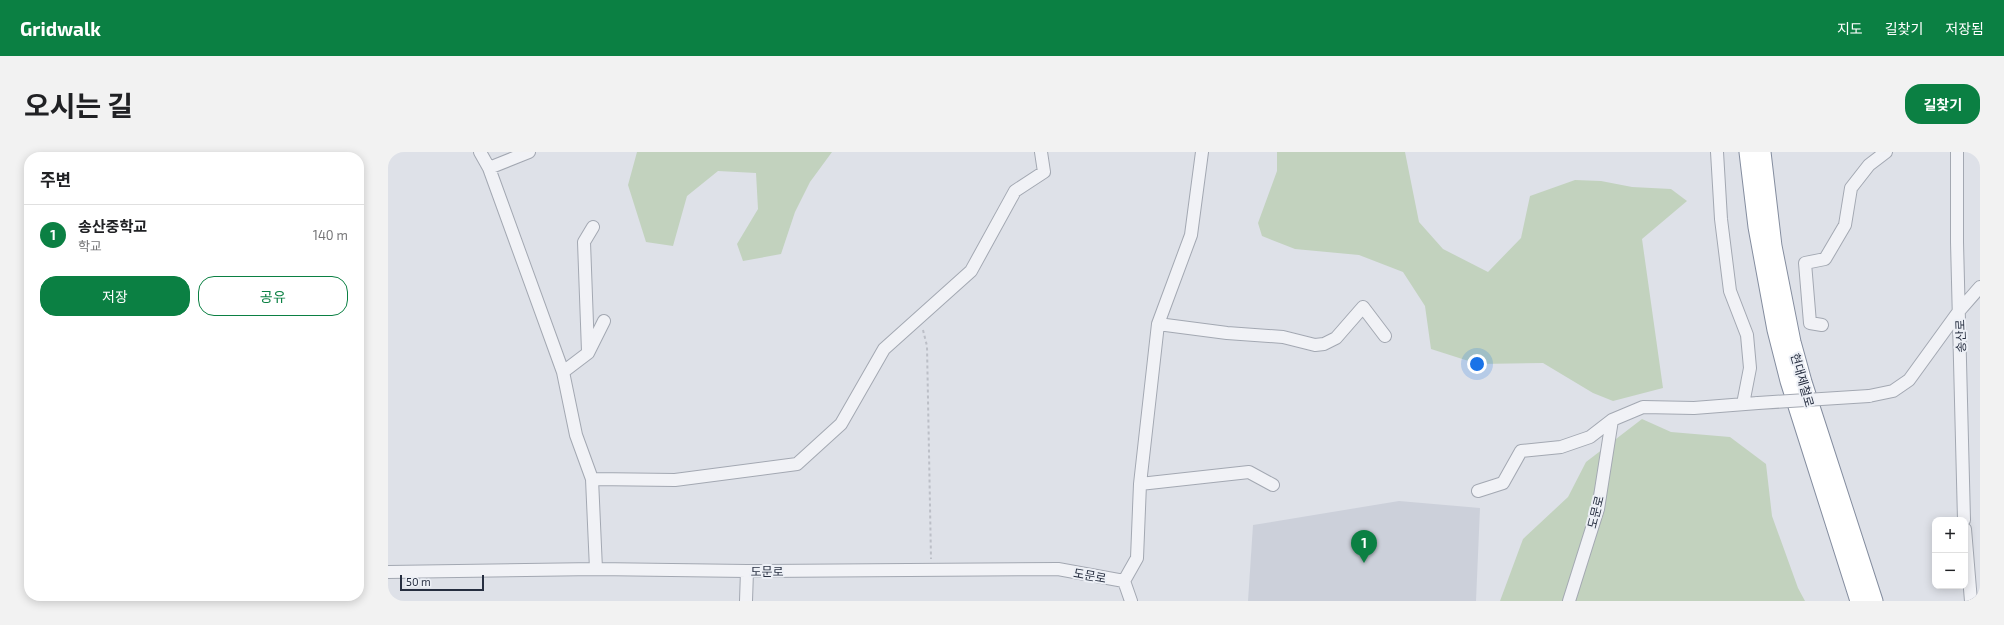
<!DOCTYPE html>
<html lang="ko">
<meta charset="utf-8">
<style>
body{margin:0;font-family:"Exo 2","Noto Sans KR",sans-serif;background:#f2f2f2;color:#202124}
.controls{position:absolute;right:12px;bottom:12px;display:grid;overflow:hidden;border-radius:8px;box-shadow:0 2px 10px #0003}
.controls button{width:36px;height:36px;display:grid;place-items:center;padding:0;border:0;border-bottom:1px solid #e0e0e0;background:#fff;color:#202124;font:20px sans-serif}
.scale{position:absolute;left:12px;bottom:10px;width:84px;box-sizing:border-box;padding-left:4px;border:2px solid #262e40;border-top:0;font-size:11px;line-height:14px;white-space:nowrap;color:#262e40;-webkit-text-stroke:3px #edf0f6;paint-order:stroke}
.you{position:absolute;left:1089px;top:212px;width:14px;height:14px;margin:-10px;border:3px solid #fff;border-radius:50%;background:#1a73e8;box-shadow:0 0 0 6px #1a73e833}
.badge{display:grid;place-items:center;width:26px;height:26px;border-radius:50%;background:#0b8043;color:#fff;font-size:13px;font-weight:700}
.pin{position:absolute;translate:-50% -33px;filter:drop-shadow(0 1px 2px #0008)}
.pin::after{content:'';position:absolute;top:21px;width:14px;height:12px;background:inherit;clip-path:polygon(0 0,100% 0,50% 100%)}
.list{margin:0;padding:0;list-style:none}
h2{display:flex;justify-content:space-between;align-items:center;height:52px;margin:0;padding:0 16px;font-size:17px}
h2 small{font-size:13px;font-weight:400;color:#757577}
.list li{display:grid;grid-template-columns:26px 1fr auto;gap:12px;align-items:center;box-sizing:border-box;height:60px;padding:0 16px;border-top:1px solid #e0e0e0}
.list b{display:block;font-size:15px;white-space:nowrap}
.list p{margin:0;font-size:13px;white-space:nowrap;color:#757577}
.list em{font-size:13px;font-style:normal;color:#757577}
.actions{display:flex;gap:8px;padding:12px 16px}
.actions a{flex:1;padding:9px 0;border:1px solid #0b8043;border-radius:16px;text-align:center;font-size:14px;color:#0b8043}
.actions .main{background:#0b8043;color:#fff}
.map{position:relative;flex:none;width:1592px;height:449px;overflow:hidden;border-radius:16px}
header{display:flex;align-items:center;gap:24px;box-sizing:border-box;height:56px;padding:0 20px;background:#0b8043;color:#fff}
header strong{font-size:19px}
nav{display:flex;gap:22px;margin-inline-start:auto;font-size:14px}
.intro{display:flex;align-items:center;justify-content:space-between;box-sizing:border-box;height:96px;padding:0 24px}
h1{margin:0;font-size:28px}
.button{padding:10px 18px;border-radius:16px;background:#0b8043;color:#fff;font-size:14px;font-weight:700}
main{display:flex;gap:24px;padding:0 24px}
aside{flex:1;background:#fff;border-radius:16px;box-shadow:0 2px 10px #0003}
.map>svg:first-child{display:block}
</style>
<header>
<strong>Gridwalk</strong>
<nav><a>지도</a><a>길찾기</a><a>저장됨</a></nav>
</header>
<div class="intro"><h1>오시는 길</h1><a class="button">길찾기</a></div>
<main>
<aside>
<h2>주변<small></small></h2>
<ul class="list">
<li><span class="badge">1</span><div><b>송산중학교</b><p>학교</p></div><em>140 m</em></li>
</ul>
<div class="actions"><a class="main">저장</a><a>공유</a></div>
</aside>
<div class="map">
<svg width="1592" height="449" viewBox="0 0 1592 449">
<rect width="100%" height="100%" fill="#dee1e8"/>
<path fill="#ccd0da" d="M1011,349L1092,356L1088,449H860L865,373Z"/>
<path fill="#c2d2be" d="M249,0H444L422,30L407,60L393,102L355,109L349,92L370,57L368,21L330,19L299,44L285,94L258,90L240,33Z
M889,0H1017L1031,70L1055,97L1100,120L1133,86L1142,44L1187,28L1213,29L1244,35L1283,37L1299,49L1254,87L1275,236L1225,249L1205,241L1155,211L1090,212L1043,197L1037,154L1015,120L971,103L907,97L874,84L870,71L889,19Z
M1254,267L1283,280L1342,285L1378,312L1384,364L1410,436L1417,449H1112L1135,387L1180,345L1198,310Z"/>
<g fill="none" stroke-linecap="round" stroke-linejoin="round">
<g stroke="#a3a8b2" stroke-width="14">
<path id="minor" d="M92,0L101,16L141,0
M814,0L803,83L770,172L839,181L895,185L927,193L936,192L948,186L975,155L997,184
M1329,0L1333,67L1342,139L1359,183L1362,216L1355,252
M1569,0V90L1576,368
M101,16L175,220L200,201L216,169
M770,172L752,332L861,320L885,333
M1434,173L1422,171L1417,111L1437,107L1457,73L1463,36L1481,13L1498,0
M200,199L196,90L205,75
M175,220L188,283L204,327L208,417
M1481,244L1505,239L1521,228L1571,159L1592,135
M204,327L287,328L409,312L453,272L496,197L583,119L627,39L656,20L653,0
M1090,339L1115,331L1133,299L1173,295L1202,285L1224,268L1255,255L1306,256L1370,251
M1577,377L1583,449
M0,420L208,417L359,419L670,417L736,429L743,449
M736,429L749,406L752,332
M358,449L359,419
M1181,449L1210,357L1224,268"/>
</g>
<g stroke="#848d9f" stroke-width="19">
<path id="highway" d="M1360,0L1369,75L1388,178L1401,229L1471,449
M1374,0L1385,94L1404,190L1415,230L1486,449"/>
</g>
<path stroke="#bcbfc7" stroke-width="2" stroke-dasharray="3 3" stroke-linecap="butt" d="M535,178L539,194L543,407"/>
<use href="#minor" stroke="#f1f2f6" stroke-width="12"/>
<use href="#highway" stroke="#fff" stroke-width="17"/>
<g stroke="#a3a8b2" stroke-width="14" stroke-linecap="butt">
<path id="minor-bridge" d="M1370,251L1481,244"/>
</g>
<use href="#minor-bridge" stroke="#f1f2f6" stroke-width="12"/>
</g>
<g text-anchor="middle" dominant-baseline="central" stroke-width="4" stroke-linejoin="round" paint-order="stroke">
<g font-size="12" fill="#262e40" stroke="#edf0f6">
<text transform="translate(1572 184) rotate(-92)">송산로</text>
<text transform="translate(1415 228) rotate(74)">현대제철로</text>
<text transform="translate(1207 360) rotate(-76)">도문로</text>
<text x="379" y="419">도문로</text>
<text transform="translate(702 423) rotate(10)">도문로</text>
</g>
</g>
</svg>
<div class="controls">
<button>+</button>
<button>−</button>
</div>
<div class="scale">50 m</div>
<div class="you"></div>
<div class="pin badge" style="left:976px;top:411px">1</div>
</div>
</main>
